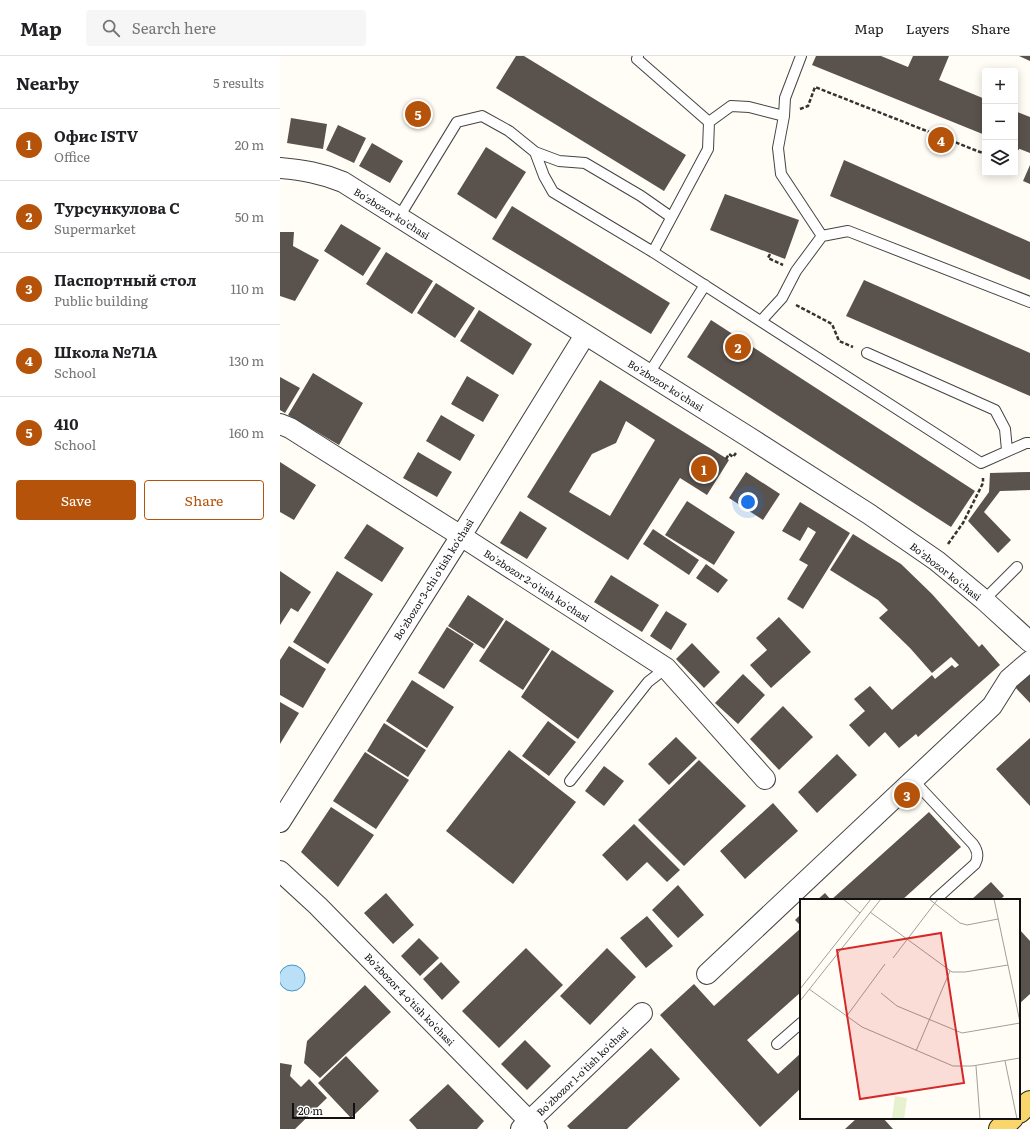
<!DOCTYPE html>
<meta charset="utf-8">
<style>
body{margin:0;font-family:Literata,serif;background:#f6f6f6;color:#202124}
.controls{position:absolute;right:12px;top:12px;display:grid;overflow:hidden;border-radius:4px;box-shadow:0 2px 10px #0003}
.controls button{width:36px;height:36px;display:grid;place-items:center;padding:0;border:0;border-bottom:1px solid #e0e0e0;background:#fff;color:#202124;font:20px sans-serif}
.scale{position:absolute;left:12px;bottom:10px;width:63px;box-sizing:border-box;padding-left:4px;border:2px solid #111;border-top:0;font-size:11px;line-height:14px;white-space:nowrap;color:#111;-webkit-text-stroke:3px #fff;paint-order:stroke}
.you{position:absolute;left:468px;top:446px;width:14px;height:14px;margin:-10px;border:3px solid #fff;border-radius:50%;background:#1a73e8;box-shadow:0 0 0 6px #1a73e833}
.badge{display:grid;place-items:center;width:26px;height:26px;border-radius:50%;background:#b45309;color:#fff;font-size:13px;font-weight:700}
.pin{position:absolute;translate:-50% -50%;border:2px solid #fff;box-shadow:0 1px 4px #0006}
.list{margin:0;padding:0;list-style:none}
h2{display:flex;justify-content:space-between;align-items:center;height:52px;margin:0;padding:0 16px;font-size:17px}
h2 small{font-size:13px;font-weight:400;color:#757577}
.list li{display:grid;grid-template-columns:26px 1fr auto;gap:12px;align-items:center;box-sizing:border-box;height:72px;padding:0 16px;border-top:1px solid #e0e0e0}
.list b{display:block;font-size:15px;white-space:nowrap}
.list p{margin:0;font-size:13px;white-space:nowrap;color:#757577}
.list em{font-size:13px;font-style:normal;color:#757577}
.actions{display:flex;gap:8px;padding:12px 16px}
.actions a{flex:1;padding:9px 0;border:1px solid #b45309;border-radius:4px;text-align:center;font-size:14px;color:#b45309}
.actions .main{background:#b45309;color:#fff}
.icon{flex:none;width:22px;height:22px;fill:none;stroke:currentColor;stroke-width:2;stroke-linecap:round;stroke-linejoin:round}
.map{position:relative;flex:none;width:750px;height:1073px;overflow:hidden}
header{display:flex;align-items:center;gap:24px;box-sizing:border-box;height:56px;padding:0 20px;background:#fff;border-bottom:1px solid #e0e0e0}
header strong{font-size:19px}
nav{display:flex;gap:22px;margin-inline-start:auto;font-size:14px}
.search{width:280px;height:36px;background:#f6f6f6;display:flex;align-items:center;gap:10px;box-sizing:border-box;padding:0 14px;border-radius:4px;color:#757577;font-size:15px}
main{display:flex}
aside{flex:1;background:#fff}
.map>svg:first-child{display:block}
</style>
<header>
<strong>Map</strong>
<div class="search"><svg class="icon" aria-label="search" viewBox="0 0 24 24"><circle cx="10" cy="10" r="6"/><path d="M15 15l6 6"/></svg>Search here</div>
<nav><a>Map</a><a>Layers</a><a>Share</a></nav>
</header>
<main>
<aside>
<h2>Nearby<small>5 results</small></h2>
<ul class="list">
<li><span class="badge">1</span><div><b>Офис ISTV</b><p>Office</p></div><em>20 m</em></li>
<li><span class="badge">2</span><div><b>Турсункулова С</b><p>Supermarket</p></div><em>50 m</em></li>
<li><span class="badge">3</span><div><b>Паспортный стол</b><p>Public building</p></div><em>110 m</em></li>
<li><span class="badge">4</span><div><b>Школа №71А</b><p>School</p></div><em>130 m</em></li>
<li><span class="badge">5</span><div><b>410</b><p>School</p></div><em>160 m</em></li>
</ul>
<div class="actions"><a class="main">Save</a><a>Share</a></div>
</aside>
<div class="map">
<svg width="750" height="1073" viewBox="0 0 750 1073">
<rect width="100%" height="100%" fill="#fffdf5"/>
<path fill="#b9e0f7" stroke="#3f96cf" d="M-1 922a13 13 0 1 1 26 0a13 13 0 1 1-26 0Z"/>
<path fill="#5a524d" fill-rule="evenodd" d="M236,0H244L406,99L384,135L216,32Z
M536,0H601L628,11L633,0H669L659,24L705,43V79L532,9Z
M739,0H750V5Z
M735,55L750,61V97L735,91Z
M11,62L47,68L43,93L7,87Z
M58,69L86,82L74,107L46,94Z
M92,87L123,105L110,127L79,110Z
M206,91L246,116L216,163L177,138Z
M564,104L750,186V224L550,140Z
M750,109V128L743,125Z
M445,138L519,164L505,203L430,174Z
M232,150L390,247L371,278L212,183Z
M61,168L101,192L83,220L44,195Z
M0,176H14L13,190L39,204L15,245L0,240Z
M106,196L153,225L132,258L86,228Z
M584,224L750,297V340L566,260Z
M156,227L195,252L175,282L137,257Z
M199,254L252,288L233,319L180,285Z
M431,264L695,435L671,471L407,301Z
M33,317L83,347L59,389L8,359Z
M187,320L219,339L203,366L171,348Z
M0,321L20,332L5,357L0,354Z
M320,324L449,404L427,439L400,422L348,504L247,441ZM346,365L375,384L330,460L289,436L312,398L336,387Z
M161,359L195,379L180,405L146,385Z
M138,396L172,416L157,441L123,422Z
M0,406L36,429L14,464L0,456Z
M466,416L500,438L483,464L449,442Z
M750,416V434L720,435L704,456L731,484L718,497L688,465L709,436L710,417Z
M407,445L455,476L434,509L385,479Z
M520,446L570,477L523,553L507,543L528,509L519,504L536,476L528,471L520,485L502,475Z
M240,455L267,472L247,503L220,487Z
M87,468L124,492L102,526L64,502Z
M373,473L419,504L409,519L363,488Z
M573,478L621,508L652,538L699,591L702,588L720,609L638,681L636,678L619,692L605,676L589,691L569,669L585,655L574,643L590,630L612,654L652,619L655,623L672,609L675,612L679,609L671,601L652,617L630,592L599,562L608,554L598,544L550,514Z
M426,508L448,524L438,537L416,522Z
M0,515L31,536L18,556L11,552L0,569Z
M57,515L93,538L48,608L13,586Z
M331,519L379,549L362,576L314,546Z
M188,539L224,563L204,593L168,570Z
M386,555L407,568L391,594L370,580Z
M499,561L531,596L491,632L470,609L487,594L476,582Z
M226,564L270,593L243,634L199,605Z
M167,571L194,588L164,633L138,617Z
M412,587L440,616L424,632L396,603Z
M9,590L46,613L23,652L0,639V604Z
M272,594L334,635L298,683L241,641Z
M750,613V647L732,628Z
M463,618L485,639L458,668L435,647Z
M132,624L174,651L147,692L106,665Z
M0,646L19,657L0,688Z
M503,650L533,681L499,714L470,683Z
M268,665L296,686L269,720L242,700Z
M104,667L146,694L128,721L87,695Z
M396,681L417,702L389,729L368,708Z
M750,682V750L716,713Z
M229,694L296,746L233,828L166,775Z
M85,696L129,724L96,773L53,745Z
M557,698L577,719L537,757L518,736Z
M419,704L466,750L404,810L358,764Z
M324,710L344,725L324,750L305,735Z
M493,747L518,775L465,823L440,795Z
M51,751L94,779L58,831L21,796Z
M649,756L681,791L622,844H537L545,837L551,844Z
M354,768L400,814L387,826L367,806L347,825L322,799Z
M711,826L724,840L720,844H691Z
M398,829L424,859L398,882L372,854Z
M106,837L134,869L113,888L84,857Z
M521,858V870L515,864Z
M367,860L393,890L366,912L340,882Z
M521,872V936L467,984L498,1018L521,997V1032L480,1071L380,959L414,928L434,950Z
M739,873L750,885V938L739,948Z
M139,882L159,902L140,920L121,900Z
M246,892L283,929L219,992L182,955Z
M327,892L356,921L310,969L280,940Z
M161,906L180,926L162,944L143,923Z
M85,929L111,956L40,1022L24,1007L27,985Z
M245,984L271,1010L247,1034L221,1008Z
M371,992L400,1023L347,1073H290L287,1070Z
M66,1000L99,1035L71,1062L38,1027Z
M0,1007L12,1009L10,1020L21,1031L29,1023L47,1042L15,1073H0Z
M168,1028L204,1065L197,1073H137L129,1064Z
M577,1062H603L613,1073H565Z"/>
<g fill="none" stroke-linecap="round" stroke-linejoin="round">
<g stroke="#444" stroke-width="12">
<path id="lane" d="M358,0L357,3L429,66L428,93L373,196
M429,66L451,50L469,51L504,60
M255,96L279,105L305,107L361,140L391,161
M119,161L177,66L202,60L229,75L255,96L264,120L273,136L373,196L701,407L746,387H750
M542,180L568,175L750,246
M481,265L502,242L516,215L542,180L501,118L498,92L504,60L505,42L521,0
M587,297L715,354L725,373L727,394
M368,319L425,229
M704,544L737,511
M633,724L693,788C698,795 699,801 695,808L655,844
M290,725L368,626L386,612
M497,988L521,967"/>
</g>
<g stroke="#444" stroke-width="22">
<path id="street" d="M0,112C23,114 41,117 63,126L467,380L589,458L657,505L704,544L750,586
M0,368L10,372L181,480L386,612L485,723
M0,766L181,480L305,279
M0,815L38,850L257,1073
M427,918L712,650L729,623L750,605
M241,1073L362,957"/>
</g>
<g stroke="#222" stroke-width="24">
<path id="primary" d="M739,1056L750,1046
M720,1073L732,1062"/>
</g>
<path stroke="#333" stroke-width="2.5" stroke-dasharray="4 2" stroke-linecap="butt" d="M520,53L528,50L535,31L705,98
M735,99L738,92
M490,198L488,202L503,209
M516,249L552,268L559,285L573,291
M446,403L449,398L453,401L456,397
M668,488L683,467L703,427V422"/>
<use href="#lane" stroke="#fff" stroke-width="10"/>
<use href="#street" stroke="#fff" stroke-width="20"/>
<use href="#primary" stroke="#f9d66b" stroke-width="22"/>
</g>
<g text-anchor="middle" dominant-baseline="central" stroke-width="4" stroke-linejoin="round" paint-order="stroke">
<g font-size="10" fill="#111" stroke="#fff">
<text transform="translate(112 157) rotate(32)">Bo'zbozor ko'chasi</text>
<text transform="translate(386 329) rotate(32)">Bo'zbozor ko'chasi</text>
<text transform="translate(666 515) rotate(38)">Bo'zbozor ko'chasi</text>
<text transform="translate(153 523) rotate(-58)">Bo'zbozor 3-chi o'tish ko'chasi</text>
<text transform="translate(257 529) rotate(33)">Bo'zbozor 2-o'tish ko'chasi</text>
<text transform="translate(130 943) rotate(46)">Bo'zbozor 4-o'tish ko'chasi</text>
<text transform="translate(302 1015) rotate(-44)">Bo'zbozor 1-o'tish ko'chasi</text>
</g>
</g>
<g transform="translate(520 843)">
<rect width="220" height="220" fill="#fffdf5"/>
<path d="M95,197L107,199L104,220L92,219Z" fill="#e6f2cf"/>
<path fill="none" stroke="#a09f9a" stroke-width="1" d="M43,0L60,14M129,0L160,24L167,26L198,20M194,0L220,123M70,13L152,73H165L208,66M93,59L138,0M0,90L71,0M9,90L62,128L153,167H172L220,159M81,94L97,107L162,134L220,124M0,102L81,0M46,118L85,65M116,152L150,72M205,162L217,220M176,167L180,220"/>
<path fill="#d62828" fill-opacity="0.15" stroke="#d62828" stroke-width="2" d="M141,34L164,184L60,200L37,51Z"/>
<rect width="220" height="220" fill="none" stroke="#111" stroke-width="2"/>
</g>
</svg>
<div class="controls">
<button>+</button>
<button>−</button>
<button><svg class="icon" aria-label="layers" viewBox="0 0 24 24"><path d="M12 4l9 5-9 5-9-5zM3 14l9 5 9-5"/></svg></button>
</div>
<div class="scale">20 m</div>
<div class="you"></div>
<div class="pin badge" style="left:424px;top:413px">1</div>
<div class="pin badge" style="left:458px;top:291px">2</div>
<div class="pin badge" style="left:627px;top:739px">3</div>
<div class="pin badge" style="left:661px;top:84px">4</div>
<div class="pin badge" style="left:138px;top:58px">5</div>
</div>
</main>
